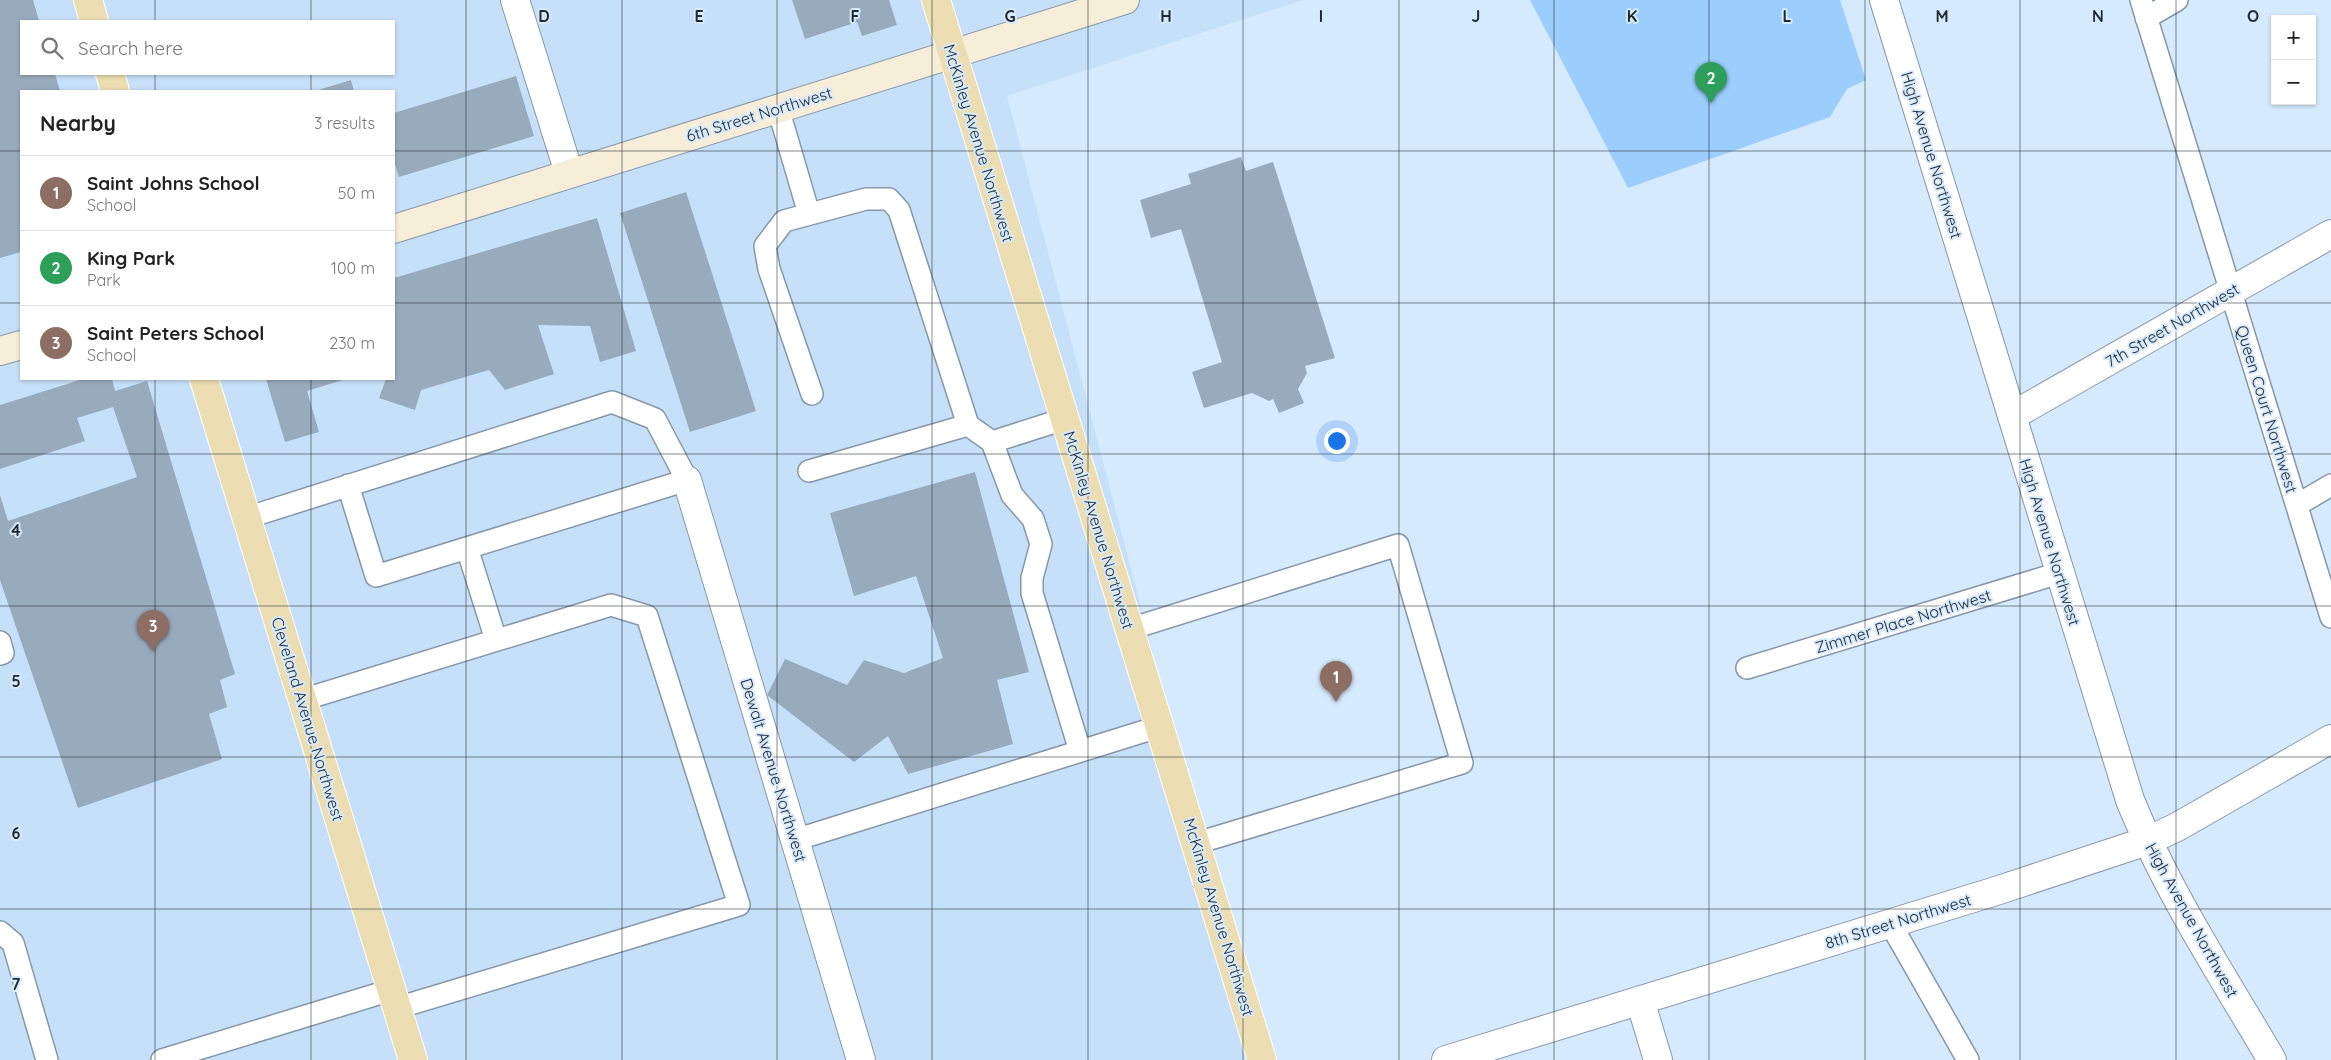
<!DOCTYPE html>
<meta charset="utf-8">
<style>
body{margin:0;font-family:Quicksand,sans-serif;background:#f6f6f6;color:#222}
.controls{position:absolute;right:15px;top:15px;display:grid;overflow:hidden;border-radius:0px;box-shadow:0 1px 4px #0004}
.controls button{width:45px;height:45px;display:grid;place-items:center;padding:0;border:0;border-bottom:1px solid #e0e0e0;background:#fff;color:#222;font:25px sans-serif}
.you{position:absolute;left:1336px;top:440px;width:18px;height:18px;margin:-12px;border:4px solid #fff;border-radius:50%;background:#1a73e8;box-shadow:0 0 0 8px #1a73e833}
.badge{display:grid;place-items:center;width:32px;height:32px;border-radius:50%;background:#0f766e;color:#fff;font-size:16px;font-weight:700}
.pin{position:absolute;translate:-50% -41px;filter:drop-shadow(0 1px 2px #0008)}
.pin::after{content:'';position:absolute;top:26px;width:18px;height:15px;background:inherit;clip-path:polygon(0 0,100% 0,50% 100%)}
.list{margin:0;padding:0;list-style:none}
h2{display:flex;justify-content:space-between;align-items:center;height:65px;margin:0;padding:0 20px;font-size:21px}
h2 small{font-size:16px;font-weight:400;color:#767676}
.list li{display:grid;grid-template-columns:32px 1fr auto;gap:15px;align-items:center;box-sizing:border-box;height:75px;padding:0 20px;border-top:1px solid #e0e0e0}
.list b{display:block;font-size:19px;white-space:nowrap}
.list p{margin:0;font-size:16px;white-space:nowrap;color:#767676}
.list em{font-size:16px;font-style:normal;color:#767676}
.icon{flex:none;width:28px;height:28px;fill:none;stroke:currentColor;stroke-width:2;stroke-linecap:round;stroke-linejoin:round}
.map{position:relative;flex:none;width:2331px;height:1060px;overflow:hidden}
.search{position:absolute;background:#fff;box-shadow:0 1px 4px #0004;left:20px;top:20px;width:375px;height:55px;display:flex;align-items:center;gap:12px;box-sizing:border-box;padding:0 18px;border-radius:0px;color:#767676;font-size:19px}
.panel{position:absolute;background:#fff;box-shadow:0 1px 4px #0004;left:20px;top:90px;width:375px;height:290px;border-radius:0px}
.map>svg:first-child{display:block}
</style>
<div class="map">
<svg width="2331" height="1060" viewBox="0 0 2331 1060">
<rect width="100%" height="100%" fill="#d6eafd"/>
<path fill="#c7e0f9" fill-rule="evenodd" d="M0,0H1303L1007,96L1260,1060H0ZM21,21H394V74H21ZM21,91H394V379H21Z"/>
<path fill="#9bcefd" d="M1530,0H1840L1866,80L1847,89L1830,117L1628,188Z"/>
<path fill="#98abbd" d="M0,0H33L39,21H21V74H55L60,91H21V252L0,258Z
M792,0H889L897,25L862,36L857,22L805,39Z
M516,76L534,136L399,177L394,161V113Z
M351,80L354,91H315Z
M1241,157L1246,171L1273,162L1335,358L1305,366L1307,373L1298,389L1304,403L1279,413L1273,399L1269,401L1252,393L1204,408L1192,372L1222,362L1181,229L1151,238L1140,200L1191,184L1188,174Z
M686,192L756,411L690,432L620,213Z
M597,218L636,351L600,362L590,326L538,325L554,374L505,390L489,370L421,390L415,410L379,398L386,379H394V278Z
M83,379H112L115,391L147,381L235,674L220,680L227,707L209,714L222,759L78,808L0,580V495L8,521L137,477L113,407L77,418L85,441L0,469V405Z
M266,379H346L307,391L319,432L285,442Z
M975,472L1029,672L997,680L1013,744L908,774L888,736L854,762L767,695L785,659L847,685L864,660L904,673L943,658L916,576L854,596L830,513Z"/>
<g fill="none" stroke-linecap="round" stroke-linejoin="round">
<g stroke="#8598a9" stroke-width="24">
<path id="service" d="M2141,0L2331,617
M2146,18L2177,0
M778,108L809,214
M812,394L769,269L765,246L784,221L866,199H889L899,210L968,425L992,442L1012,495L1033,519L1041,544L1032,578V593L1080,751
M992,442L1064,419
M809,471L968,425
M2297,505L2331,485
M246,518L612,402L655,419L687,480L376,576L348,485
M467,548L496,640
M1130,629L1398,545L1462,763L1197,843
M0,642L3,653L0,654
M1747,668L2059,573
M302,700L611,605L647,616L739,905L397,1008
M795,840L1161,726
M1890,923L1968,1060
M0,932L13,943L47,1060
M162,1060L391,990"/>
</g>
<g stroke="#8598a9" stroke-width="30">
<path id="minor" d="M515,0L569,173
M2012,416L2130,800C2167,891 2222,975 2272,1060
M687,480L861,1060
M1640,1000L1658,1060
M1446,1060L1996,891L2147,841L2177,827L2331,739"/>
</g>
<g stroke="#8598a9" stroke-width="30">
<path id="tertiary" d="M1884,0L2012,416L2331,234"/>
</g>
<g stroke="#8598a9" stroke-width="30">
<path id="secondary" d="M394,229L1125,0
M0,351L21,345"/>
</g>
<g stroke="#fff" stroke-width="30">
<path id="primary" d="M88,0L94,21
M936,0L1262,1060
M110,74L115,91
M204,379L413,1060"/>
</g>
<use href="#service" stroke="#fff" stroke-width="21"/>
<use href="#minor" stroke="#fff" stroke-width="28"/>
<use href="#tertiary" stroke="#fff" stroke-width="28"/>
<use href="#secondary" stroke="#f6eed9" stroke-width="28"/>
<use href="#primary" stroke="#ecdeb2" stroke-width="28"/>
</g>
<path fill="none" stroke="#222a31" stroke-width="1" stroke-opacity="0.55" d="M155,0V21M311,0V21M466,0V1060M622,0V1060M777,0V1060M932,0V1060M1088,0V1060M1243,0V1060M1399,0V1060M1554,0V1060M1709,0V1060M1865,0V1060M2020,0V1060M2176,0V1060M155,74V91M311,74V91M0,151H21M394,151H2331M0,303H21M394,303H2331M155,379V1060M311,379V1060M0,454H2331M0,606H2331M0,757H2331M0,909H2331"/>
<g text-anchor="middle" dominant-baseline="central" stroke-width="4" stroke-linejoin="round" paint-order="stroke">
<g font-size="16" fill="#222a31" stroke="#d6eafd">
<text transform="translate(759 114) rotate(-17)">6th Street Northwest</text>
<text transform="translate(979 143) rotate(73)">McKinley Avenue Northwest</text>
<text transform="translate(1932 155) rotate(73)">High Avenue Northwest</text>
<text transform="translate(2172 325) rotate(-30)">7th Street Northwest</text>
<text transform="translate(2267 409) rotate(73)">Queen Court Northwest</text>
<text transform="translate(1099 530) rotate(73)">McKinley Avenue Northwest</text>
<text transform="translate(2050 542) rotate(73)">High Avenue Northwest</text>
<text transform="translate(1903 621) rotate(-17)">Zimmer Place Northwest</text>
<text transform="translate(308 719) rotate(73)">Cleveland Avenue Northwest</text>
<text transform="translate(774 770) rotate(73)">Dewalt Avenue Northwest</text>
<text transform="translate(1219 917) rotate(73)">McKinley Avenue Northwest</text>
<text transform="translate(2192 920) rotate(61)">High Avenue Northwest</text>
<text transform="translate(1898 921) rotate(-17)">8th Street Northwest</text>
</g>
</g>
<g font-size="16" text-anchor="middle" font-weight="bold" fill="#222a31" stroke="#d6eafd" stroke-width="4" stroke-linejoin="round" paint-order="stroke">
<text x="544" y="22">D</text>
<text x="699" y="22">E</text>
<text x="855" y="22">F</text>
<text x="1010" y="22">G</text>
<text x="1166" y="22">H</text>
<text x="1321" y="22">I</text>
<text x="1476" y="22">J</text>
<text x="1632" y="22">K</text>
<text x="1787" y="22">L</text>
<text x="1942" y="22">M</text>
<text x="2098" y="22">N</text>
<text x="2253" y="22">O</text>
<text x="16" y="536">4</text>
<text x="16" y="687">5</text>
<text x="16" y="839">6</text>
<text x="16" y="990">7</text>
</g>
</svg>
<div class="controls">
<button>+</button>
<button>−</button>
</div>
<div class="you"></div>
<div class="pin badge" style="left:1336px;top:702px;background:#8d6e63">1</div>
<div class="pin badge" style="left:1711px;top:103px;background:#2e9e5b">2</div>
<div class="pin badge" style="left:153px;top:651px;background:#8d6e63">3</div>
<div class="search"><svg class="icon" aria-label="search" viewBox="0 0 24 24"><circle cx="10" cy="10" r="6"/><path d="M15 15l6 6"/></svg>Search here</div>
<section class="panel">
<h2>Nearby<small>3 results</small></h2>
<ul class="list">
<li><span class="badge" style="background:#8d6e63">1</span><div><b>Saint Johns School</b><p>School</p></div><em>50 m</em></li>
<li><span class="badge" style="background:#2e9e5b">2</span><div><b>King Park</b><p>Park</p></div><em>100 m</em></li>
<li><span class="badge" style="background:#8d6e63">3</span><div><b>Saint Peters School</b><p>School</p></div><em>230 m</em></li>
</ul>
</section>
</div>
